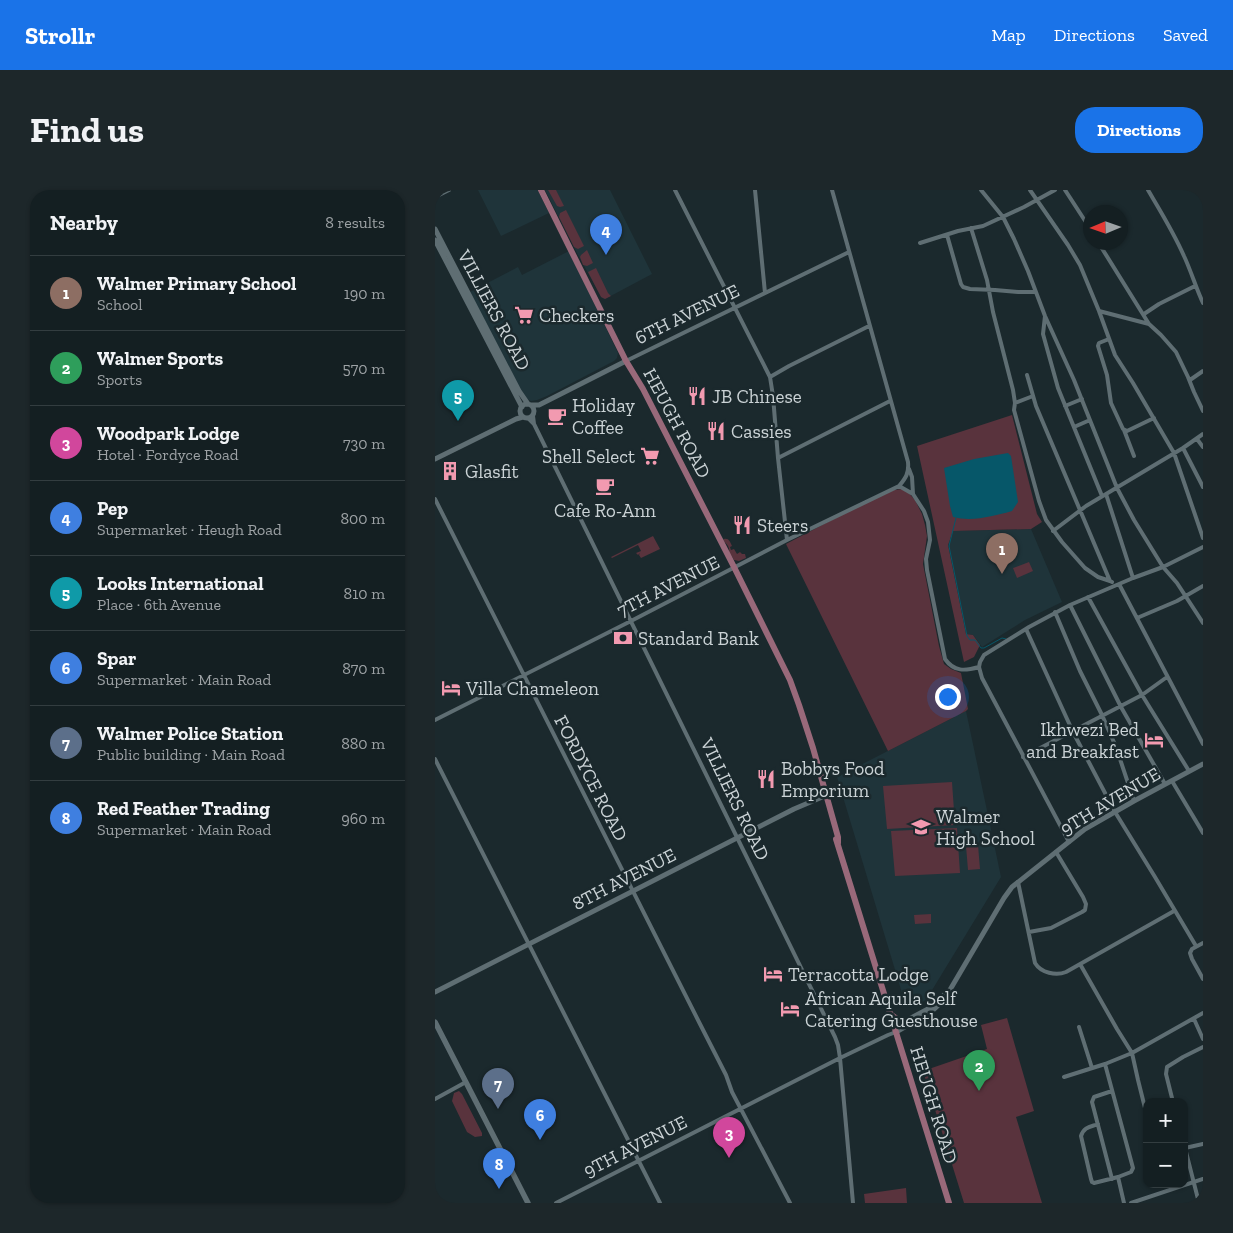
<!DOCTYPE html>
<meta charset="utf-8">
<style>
body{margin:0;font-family:"Zilla Slab",serif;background:#1d272a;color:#f1f3f6}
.controls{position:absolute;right:15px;bottom:15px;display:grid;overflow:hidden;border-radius:10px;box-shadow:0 1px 4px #0004}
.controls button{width:45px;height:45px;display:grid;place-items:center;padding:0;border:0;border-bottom:1px solid #333d40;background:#141f22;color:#f1f3f6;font:25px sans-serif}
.compass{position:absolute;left:648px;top:15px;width:45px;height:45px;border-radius:50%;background:#141f22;box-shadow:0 1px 4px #0004;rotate:268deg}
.you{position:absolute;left:512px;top:506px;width:18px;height:18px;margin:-12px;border:4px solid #fff;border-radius:50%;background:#1a73e8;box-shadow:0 0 0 8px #1a73e833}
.badge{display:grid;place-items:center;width:32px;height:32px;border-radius:50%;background:#1a73e8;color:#fff;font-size:16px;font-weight:700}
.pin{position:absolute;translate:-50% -41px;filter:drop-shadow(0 1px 2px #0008)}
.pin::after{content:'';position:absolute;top:26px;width:18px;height:15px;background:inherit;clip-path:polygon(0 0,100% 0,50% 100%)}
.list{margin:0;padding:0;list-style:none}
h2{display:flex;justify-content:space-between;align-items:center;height:65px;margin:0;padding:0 20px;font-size:21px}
h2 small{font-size:16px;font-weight:400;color:#9da2a5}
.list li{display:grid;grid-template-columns:32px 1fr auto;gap:15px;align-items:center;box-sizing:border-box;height:75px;padding:0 20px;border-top:1px solid #333d40}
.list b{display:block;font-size:19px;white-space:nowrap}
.list p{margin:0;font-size:16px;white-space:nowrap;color:#9da2a5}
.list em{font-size:16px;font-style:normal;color:#9da2a5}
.map{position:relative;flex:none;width:768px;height:1013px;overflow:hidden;border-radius:20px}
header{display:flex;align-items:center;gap:30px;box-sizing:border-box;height:70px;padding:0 25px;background:#1a73e8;color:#fff}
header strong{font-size:24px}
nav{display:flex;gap:28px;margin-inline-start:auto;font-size:18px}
.intro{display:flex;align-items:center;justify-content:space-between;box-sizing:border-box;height:120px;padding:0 30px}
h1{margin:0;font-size:35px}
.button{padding:12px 22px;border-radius:20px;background:#1a73e8;color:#fff;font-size:18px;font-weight:700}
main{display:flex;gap:30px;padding:0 30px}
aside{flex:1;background:#141f22;border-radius:20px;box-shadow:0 1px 4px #0004}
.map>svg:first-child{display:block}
</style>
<header>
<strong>Strollr</strong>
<nav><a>Map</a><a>Directions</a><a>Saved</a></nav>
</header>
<div class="intro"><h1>Find us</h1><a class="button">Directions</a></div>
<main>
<aside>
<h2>Nearby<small>8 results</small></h2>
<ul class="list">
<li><span class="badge" style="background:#8d6e63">1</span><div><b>Walmer Primary School</b><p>School</p></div><em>190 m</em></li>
<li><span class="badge" style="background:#2e9e5b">2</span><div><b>Walmer Sports</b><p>Sports</p></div><em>570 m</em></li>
<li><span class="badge" style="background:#d1479c">3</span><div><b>Woodpark Lodge</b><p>Hotel · Fordyce Road</p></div><em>730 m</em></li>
<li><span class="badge" style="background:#3f7fe0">4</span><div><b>Pep</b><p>Supermarket · Heugh Road</p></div><em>800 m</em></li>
<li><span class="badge" style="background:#0f9aa8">5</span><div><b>Looks International</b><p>Place · 6th Avenue</p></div><em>810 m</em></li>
<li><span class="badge" style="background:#3f7fe0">6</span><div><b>Spar</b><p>Supermarket · Main Road</p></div><em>870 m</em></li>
<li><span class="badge" style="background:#5c6f8a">7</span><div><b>Walmer Police Station</b><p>Public building · Main Road</p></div><em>880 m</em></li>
<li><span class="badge" style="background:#3f7fe0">8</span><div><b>Red Feather Trading</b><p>Supermarket · Main Road</p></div><em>960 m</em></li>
</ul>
</aside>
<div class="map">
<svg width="768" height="1013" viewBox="0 0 768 1013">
<rect width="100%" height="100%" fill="#1b292d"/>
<path fill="#1f343a" d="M43,0H103L114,23L66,46Z
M110,0H175L217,84L170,109L167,108L143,65Z
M134,61L183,163L182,168L179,171L112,206L102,210L96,211L90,208L35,102L83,77L87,85Z
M596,339L627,412L590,430L547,457L538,445L531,444L513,355L518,341Z
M531,521L566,687L491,810L479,816L470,813L402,587Z"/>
<path fill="#59333d" d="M113,0H121L129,16L125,17L122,16Z
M131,20L149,56L143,59L139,57L124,27L125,23Z
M152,60L158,73L152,76L148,75L145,67L146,65Z
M161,78L173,103L176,106L170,109L166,107L153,82Z
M577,225L602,324L607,332L596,339L518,341L513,355L531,444L538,445L545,455L539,467L529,472L482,256Z
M467,299L473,302L480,310L487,324L490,335L492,346L488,374L504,456L509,474L516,479L526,483L533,519L531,521L453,561L351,354L431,312L459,300Z
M218,346L225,359L206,368L204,365L205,363L203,365L201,363L206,361L203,355L177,368L176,367Z
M289,349C294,348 295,352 297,356L295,357L296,360L299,359L302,364L305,362L307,364H310L311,368L304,371L299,370L294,362C295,356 291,354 288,350Z
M594,372L598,381L582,388L578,378Z
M517,592L520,635L452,639L448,596Z
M522,638L525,683L460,686L456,641Z
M543,655L545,679L533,680L531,656Z
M496,724V733L480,734L479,725Z
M572,828L599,921L581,927L607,1013H529L488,881L552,859L546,835Z
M24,901L27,904L47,943V946L40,947L32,942L17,911L19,903Z
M471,998L472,1013H430L429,1004Z"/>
<path fill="#065769" d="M573,263L576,266L583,312L577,321C559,326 537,332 518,327L515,316L509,278L539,269Z"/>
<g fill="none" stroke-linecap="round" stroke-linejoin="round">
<path stroke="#065769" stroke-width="1" d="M521,328L514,356L532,446L535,450H540L546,458H549L567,448L571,449"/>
<path stroke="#5f6e73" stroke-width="4" d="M240,0L335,187L338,206L343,268L352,350
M320,0L330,103
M546,0L568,27L579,49L593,81L610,126L639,190L682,298L699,330L728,377L742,393L768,433
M595,0L633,55L645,75L664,121L680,165L698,193L739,263L768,348
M630,0L656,40
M713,0C726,22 739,43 749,66C756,81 761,98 768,113
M0,7L14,0
M536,38L552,90L558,122L578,200L580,213L579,220L604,311L611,330L627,352L650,378L663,387L675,391
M512,45L526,94L528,97L535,99L560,100L583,102H601
M663,52L714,134
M485,53L523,41L548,36L589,17L620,0
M664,121L714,134L726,145L741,162L753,187L759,202L768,221
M709,124L724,114L760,96
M610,126L608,144L623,198L667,306
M674,149L664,153L663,156L672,185L676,213L688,239L692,241L719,228
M191,171L414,62
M592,185L601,216L675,391L677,392
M335,187L354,176L434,136
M755,190L768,181
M580,213L598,206
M630,216L647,209
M98,226L99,234
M93,228L99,234L400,847L403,855L405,868L418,1013
M639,237L655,230
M689,240L699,266
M762,249L768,257
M748,258L768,297
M343,268L455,211
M474,279L477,287L478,304
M464,296L478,304L489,321L493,332L495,350L491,369L492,380L510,469C519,482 530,481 544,477
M671,304L698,388
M0,309L265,834L291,885L297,902L355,1013
M618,341L651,316L748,258L768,244
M684,394L768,554
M653,407L707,505L754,581
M635,415L686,517L730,594
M620,422L645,481L667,525L681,557L699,611
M702,428L742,411L768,396
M591,439L638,542L680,622L720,687L761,756
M0,530L196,431L352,350L464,296C471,288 474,283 473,272L397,0
M588,567L707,505L732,487
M0,569L225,1013
M737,591L768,643
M634,652L547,488L544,477L545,472L549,465L594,437L635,415L698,388L728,377L768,357
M583,692L600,773C606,783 621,786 631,782L739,721
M594,742L616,738L647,722L650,720L651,714L648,707L621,662
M768,753L757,759L755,763L757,769L768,789
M645,774L682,839L697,863L703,890L712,926
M759,829L768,849
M644,837L657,878
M629,887L670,874L697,863L768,823
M0,909L31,892
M738,912L731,884L732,877L748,867L768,857
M663,934C655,937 649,937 646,946L656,989L657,992L659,993L683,987L696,982L698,978L670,874
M749,954L764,1013
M750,958L768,954
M683,987L689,1013
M677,989L657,912L659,907L677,901
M121,1013L405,868L453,845L461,842
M696,1013L768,989"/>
<path stroke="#5f6e73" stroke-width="5" d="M0,39L84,201L93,214
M0,50L87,217
M85 221a7 7 0 1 1 14 0a7 7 0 1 1-14 0Z
M96,215H104L191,171
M0,269L81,229L88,227
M0,802L359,619L392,605
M459,837L493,819L510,804
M461,842L496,822L509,810L569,708L577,697L650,639L699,611L768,574"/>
<path stroke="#5f6e73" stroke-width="5.5" d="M0,832L93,1013"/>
<path stroke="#99697a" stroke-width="6" d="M106,0L191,171L208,199L299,377L355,490L364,515L378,558L403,647V653
M401,649L514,1013
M455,824L462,829L471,831"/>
</g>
<defs>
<g id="supermarket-bare" transform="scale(1.5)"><path d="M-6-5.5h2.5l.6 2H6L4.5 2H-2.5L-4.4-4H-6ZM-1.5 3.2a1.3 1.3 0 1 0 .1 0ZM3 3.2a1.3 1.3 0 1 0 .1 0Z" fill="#f29ab0" stroke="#1b292d" stroke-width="2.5" paint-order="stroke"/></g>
<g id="restaurant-bare" transform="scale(1.5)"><path d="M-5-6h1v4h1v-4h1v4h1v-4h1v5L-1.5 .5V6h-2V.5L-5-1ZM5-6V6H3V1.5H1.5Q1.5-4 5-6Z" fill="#f29ab0" stroke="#1b292d" stroke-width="2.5" paint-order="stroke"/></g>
<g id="cafe-bare" transform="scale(1.5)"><path d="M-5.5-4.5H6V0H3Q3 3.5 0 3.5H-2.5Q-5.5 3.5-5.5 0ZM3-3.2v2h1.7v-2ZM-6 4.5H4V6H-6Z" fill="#f29ab0" stroke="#1b292d" stroke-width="2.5" paint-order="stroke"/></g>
<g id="building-bare" transform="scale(1.5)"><path d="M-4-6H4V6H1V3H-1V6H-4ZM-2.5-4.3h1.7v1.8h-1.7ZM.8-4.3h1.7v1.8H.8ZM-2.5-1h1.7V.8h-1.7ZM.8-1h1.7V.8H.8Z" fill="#f29ab0" stroke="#1b292d" stroke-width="2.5" paint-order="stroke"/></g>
<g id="bank-bare" transform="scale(1.5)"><path d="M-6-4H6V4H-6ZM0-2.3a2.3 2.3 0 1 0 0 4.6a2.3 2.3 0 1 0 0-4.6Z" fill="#f29ab0" stroke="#1b292d" stroke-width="2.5" paint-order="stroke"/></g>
<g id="hotel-bare" transform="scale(1.5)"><path d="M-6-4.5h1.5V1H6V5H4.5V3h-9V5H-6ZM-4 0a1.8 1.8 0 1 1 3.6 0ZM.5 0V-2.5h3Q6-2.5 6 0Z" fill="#f29ab0" stroke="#1b292d" stroke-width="2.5" paint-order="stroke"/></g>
<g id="school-bare" transform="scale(1.5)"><path d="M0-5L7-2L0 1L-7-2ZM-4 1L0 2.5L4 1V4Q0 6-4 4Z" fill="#f29ab0" stroke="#1b292d" stroke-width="2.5" paint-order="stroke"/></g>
</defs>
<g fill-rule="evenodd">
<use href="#supermarket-bare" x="89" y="125"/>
<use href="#restaurant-bare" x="262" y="206"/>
<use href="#cafe-bare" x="122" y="226"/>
<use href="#restaurant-bare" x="281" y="241"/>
<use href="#supermarket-bare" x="215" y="266"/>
<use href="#building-bare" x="15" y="281"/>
<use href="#cafe-bare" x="170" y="296"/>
<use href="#restaurant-bare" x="307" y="335"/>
<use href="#bank-bare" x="188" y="448"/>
<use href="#hotel-bare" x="16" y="498"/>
<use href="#hotel-bare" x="719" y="550"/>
<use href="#restaurant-bare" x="331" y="589"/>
<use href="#school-bare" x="486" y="637"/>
<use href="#hotel-bare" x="338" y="784"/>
<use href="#hotel-bare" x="355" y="819"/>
</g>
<g text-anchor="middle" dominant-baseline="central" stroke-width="5" stroke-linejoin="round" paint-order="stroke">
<g font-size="19" fill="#cbd3d6" stroke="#1b292d">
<text transform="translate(59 120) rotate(62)">VILLIERS ROAD</text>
<text transform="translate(252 124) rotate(-26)">6TH AVENUE</text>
<text transform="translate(242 233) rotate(62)">HEUGH ROAD</text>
<text transform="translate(233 396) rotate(-27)">7TH AVENUE</text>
<text transform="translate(156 588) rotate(63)">FORDYCE ROAD</text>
<text transform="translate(300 609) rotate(64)">VILLIERS ROAD</text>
<text transform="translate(675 611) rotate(-31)">9TH AVENUE</text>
<text transform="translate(189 689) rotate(-27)">8TH AVENUE</text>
<text transform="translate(499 915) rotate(73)">HEUGH ROAD</text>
<text transform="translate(200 956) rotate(-27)">9TH AVENUE</text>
</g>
<g font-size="19" fill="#cbd3d6" stroke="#1b292d" text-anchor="start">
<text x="104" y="125">Checkers</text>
<text x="277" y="206">JB Chinese</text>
<text x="137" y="215">Holiday<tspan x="137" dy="22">Coffee</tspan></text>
<text x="296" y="241">Cassies</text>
<text x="200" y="266" text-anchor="end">Shell Select</text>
<text x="30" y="281">Glasfit</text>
<text x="170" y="320" text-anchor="middle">Cafe Ro-Ann</text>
<text x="322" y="335">Steers</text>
<text x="203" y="448">Standard Bank</text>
<text x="31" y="498">Villa Chameleon</text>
<text x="704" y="539" text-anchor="end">Ikhwezi Bed<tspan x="704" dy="22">and Breakfast</tspan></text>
<text x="346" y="578">Bobbys Food<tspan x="346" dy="22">Emporium</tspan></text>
<text x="501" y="626">Walmer<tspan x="501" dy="22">High School</tspan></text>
<text x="353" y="784">Terracotta Lodge</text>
<text x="370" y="808">African Aquila Self<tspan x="370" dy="22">Catering Guesthouse</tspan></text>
</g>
</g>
</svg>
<div class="controls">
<button>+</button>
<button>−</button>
</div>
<svg class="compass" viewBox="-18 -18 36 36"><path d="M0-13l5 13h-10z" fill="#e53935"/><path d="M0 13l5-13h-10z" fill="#9da2a5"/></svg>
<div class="you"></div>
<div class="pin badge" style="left:567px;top:384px;background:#8d6e63">1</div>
<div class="pin badge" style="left:544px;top:901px;background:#2e9e5b">2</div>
<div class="pin badge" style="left:294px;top:968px;background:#d1479c">3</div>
<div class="pin badge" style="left:171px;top:65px;background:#3f7fe0">4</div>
<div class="pin badge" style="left:23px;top:231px;background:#0f9aa8">5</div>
<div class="pin badge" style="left:105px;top:950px;background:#3f7fe0">6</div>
<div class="pin badge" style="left:63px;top:919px;background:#5c6f8a">7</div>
<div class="pin badge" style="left:64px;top:999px;background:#3f7fe0">8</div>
</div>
</main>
